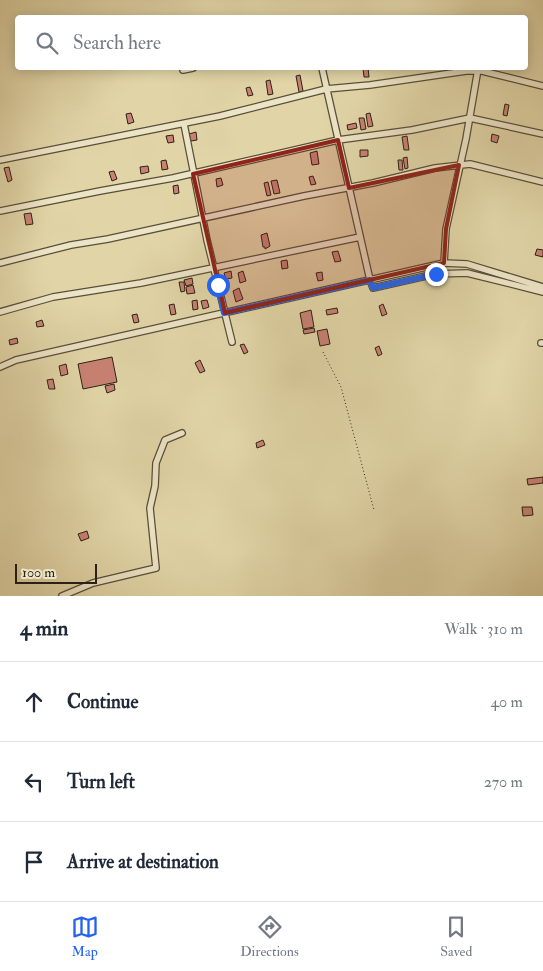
<!DOCTYPE html>
<meta charset="utf-8">
<style>
body{margin:0;font-family:"IM FELL Double Pica",serif;background:#f6f6f7;color:#1f2937}
.scale{position:absolute;left:15px;bottom:12px;width:82px;box-sizing:border-box;padding-left:5px;border:2px solid #2c2214;border-top:0;font-size:14px;line-height:18px;white-space:nowrap;color:#2c2214;-webkit-text-stroke:4px #ece4c6;paint-order:stroke}
.stop{position:absolute;width:15px;height:15px;margin:-11px;border:4px solid #2563eb;border-radius:50%;background:#fff}
.stop.end{background:#2563eb;border-color:#fff;box-shadow:0 1px 5px #0008}
.list{margin:0;padding:0;list-style:none}
h2{display:flex;justify-content:space-between;align-items:center;height:65px;margin:0;padding:0 20px;font-size:21px}
h2 small{font-size:16px;font-weight:400;color:#747a83}
.list li{display:grid;grid-template-columns:32px 1fr auto;gap:15px;align-items:center;box-sizing:border-box;height:80px;padding:0 20px;border-top:1px solid #e0e1e3}
.list b{display:block;font-size:19px;white-space:nowrap}
.list em{font-size:16px;font-style:normal;color:#747a83}
.icon{flex:none;width:28px;height:28px;fill:none;stroke:currentColor;stroke-width:2;stroke-linecap:round;stroke-linejoin:round}
.map{position:relative;flex:none;width:543px;height:596px;overflow:hidden}
.search{position:absolute;background:#fff;box-shadow:0 2px 12px #0003;left:15px;right:15px;top:15px;height:55px;display:flex;align-items:center;gap:12px;box-sizing:border-box;padding:0 18px;border-radius:5px;color:#747a83;font-size:19px}
.sheet{height:305px;background:#fff}
nav{display:flex;justify-content:space-around;align-items:center;box-sizing:border-box;height:70px;border-top:1px solid #e0e1e3;background:#fff;font-size:14px;color:#747a83}
nav a{display:grid;justify-items:center;gap:2px}
nav .on{color:#2563eb}
.map>svg:first-child{display:block}
</style>
<div class="map">
<svg width="543" height="596" viewBox="0 0 543 596">
<rect width="100%" height="100%" fill="#e1d5a7"/>
<filter id="stains"><feTurbulence type="fractalNoise" baseFrequency=".004" numOctaves="4"/><feColorMatrix values="0 0 0 0 .2 0 0 0 0 .09 0 0 0 0 .02 0 0 0 .5 -.17"/></filter>
<radialGradient id="worn" r=".72"><stop offset=".6" stop-color="#630" stop-opacity="0"/><stop offset="1" stop-color="#630" stop-opacity=".3"/></radialGradient>
<path fill="#c98273" stroke="#2c2214" d="M363,68H368L369,77H364Z
M300,75L303,91L299,92L296,76Z
M270,80L273,94L268,95L266,81Z
M250,87L253,95L248,96L246,88Z
M505,104L509,105L507,116L503,115Z
M131,113L134,122L128,124L126,114Z
M370,113L373,126L368,127L366,114Z
M359,118H364L366,129L361,130Z
M356,123L357,128L348,130L347,125Z
M196,132L197,140L191,141L189,134Z
M492,134L499,136L497,143L491,141Z
M173,135L174,142L168,143L166,136Z
M407,136L409,150H404L402,137Z
M360,150H368V156L360,157Z
M317,151L319,164L312,165L310,153Z
M407,157L408,168L405,169L403,158Z
M166,160L168,169L162,170L161,161Z
M398,160H402L403,170H399Z
M148,166L149,172L141,174L140,167Z
M9,167L12,180L8,182L4,168Z
M114,171L117,179L112,181L109,172Z
M313,176L316,184L311,185L309,177Z
M221,178L223,185L217,187L216,179Z
M277,180L280,193L274,194L271,181Z
M268,182L271,195L267,196L264,183Z
M178,185L179,193L174,194L173,186Z
M31,213L33,224L26,225L24,214Z
M267,233L270,246L265,249V247H263L261,235Z
M537,249L543,250V257L535,255Z
M338,251L341,261L335,262L332,252Z
M287,260L288,268L282,269L281,261Z
M231,271L232,278L226,279L224,273Z
M243,271L246,281L240,283L238,273Z
M322,272L323,280L318,281L316,273Z
M192,278L193,284L186,286L184,280Z
M179,282H184L185,291L181,292Z
M193,285L195,293L187,294L186,287Z
M239,288L243,299L236,302L233,291Z
M197,300L198,309L193,310L192,301Z
M207,300L209,307L203,309L201,301Z
M174,304L176,314L171,315L169,305Z
M383,304L387,314L382,316L379,306Z
M337,308L338,313L327,315L326,310Z
M311,310L314,327L303,329L300,313Z
M137,314L139,322L134,323L132,315Z
M42,320L44,326L37,327L36,322Z
M314,328L315,332L304,334L303,330Z
M327,329L330,344L320,346L317,331Z
M17,338L18,343L10,345L9,340Z
M244,344L248,352L244,354L240,345Z
M379,346L382,354L378,356L375,348Z
M112,357L117,382L83,389L78,364Z
M200,360L205,371L200,373L195,363Z
M66,364L68,374L61,376L59,366Z
M53,379L55,389H49L47,380Z
M114,384L115,390L107,393L105,386Z
M263,440L265,445L257,448L256,443Z
M543,477V483L528,485L527,479Z
M522,507H532L533,515L523,516Z
M87,531L89,538L81,541L78,534Z"/>
<g fill="none" stroke-linecap="round" stroke-linejoin="round">
<g stroke="#594f39" stroke-width="8">
<path id="street" d="M322,68L370,280L373,288L435,274L467,273L543,292
M183,70L193,68
M184,124L207,240L232,342
M0,160L220,116L326,89L370,85L466,71H482L543,86
M0,211L100,191L173,178L338,140L412,130L470,118L543,134
M0,263L71,245L108,239L304,196L373,183L435,168L470,164L543,182
M444,263L446,229L466,139L478,69
M0,312L53,297L141,283L360,237
M541,343H543
M0,367L16,360L444,263L467,264L543,287
M62,596L93,583L156,568L150,508L155,486L156,463L165,440L182,433"/>
</g>
<path stroke="#2c2214" stroke-width="1" stroke-dasharray="1 2.5" stroke-linecap="butt" d="M323,352L341,387L374,510"/>
<use href="#street" stroke="#ece4c6" stroke-width="5.5"/>
</g>
<g fill="none" stroke-linecap="round" stroke-linejoin="round">
<path stroke="#2563eb" stroke-width="6" d="M218,285L224,313L370,280L373,288L436,274"/>
</g>
<path fill="#8f2418" fill-opacity="0.2" stroke="#8f2418" stroke-width="4" stroke-linejoin="round" d="M338,140L349,188L459,165L446,229L444,263L225,313L193,174Z"/>
<rect width="100%" height="100%" filter="url(#stains)"/>
<rect width="100%" height="100%" fill="url(#worn)"/>
</svg>
<div class="scale">100 m</div>
<div class="stop" style="left:218px;top:285px"></div>
<div class="stop end" style="left:436px;top:274px"></div>
<div class="search"><svg class="icon" aria-label="search" viewBox="0 0 24 24"><circle cx="10" cy="10" r="6"/><path d="M15 15l6 6"/></svg>Search here</div>
</div>
<section class="sheet">
<h2>4 min<small>Walk · 310 m</small></h2>
<ul class="list">
<li><svg class="icon" aria-label="ahead" viewBox="0 0 24 24"><path d="M12 20V5M6 11l6-6 6 6"/></svg><div><b>Continue</b></div><em>40 m</em></li>
<li><svg class="icon" aria-label="left" viewBox="0 0 24 24"><path d="M17 20v-9H6M10 6l-5 5 5 5"/></svg><div><b>Turn left</b></div><em>270 m</em></li>
<li><svg class="icon" aria-label="arrive" viewBox="0 0 24 24"><path d="M6 21V4h12l-3 4 3 4H6"/></svg><div><b>Arrive at destination</b></div></li>
</ul>
</section>
<nav>
<a class="on"><svg class="icon" aria-label="map" viewBox="0 0 24 24"><path d="M3 6l6-2 6 2 6-2v14l-6 2-6-2-6 2zM9 4v14M15 6v14"/></svg>Map</a>
<a><svg class="icon" aria-label="directions" viewBox="0 0 24 24"><path d="M12 3l9 9-9 9-9-9zM9 14v-3h6M13 9l2 2-2 2"/></svg>Directions</a>
<a><svg class="icon" aria-label="saved" viewBox="0 0 24 24"><path d="M7 4h10v16l-5-4-5 4z"/></svg>Saved</a>
</nav>
